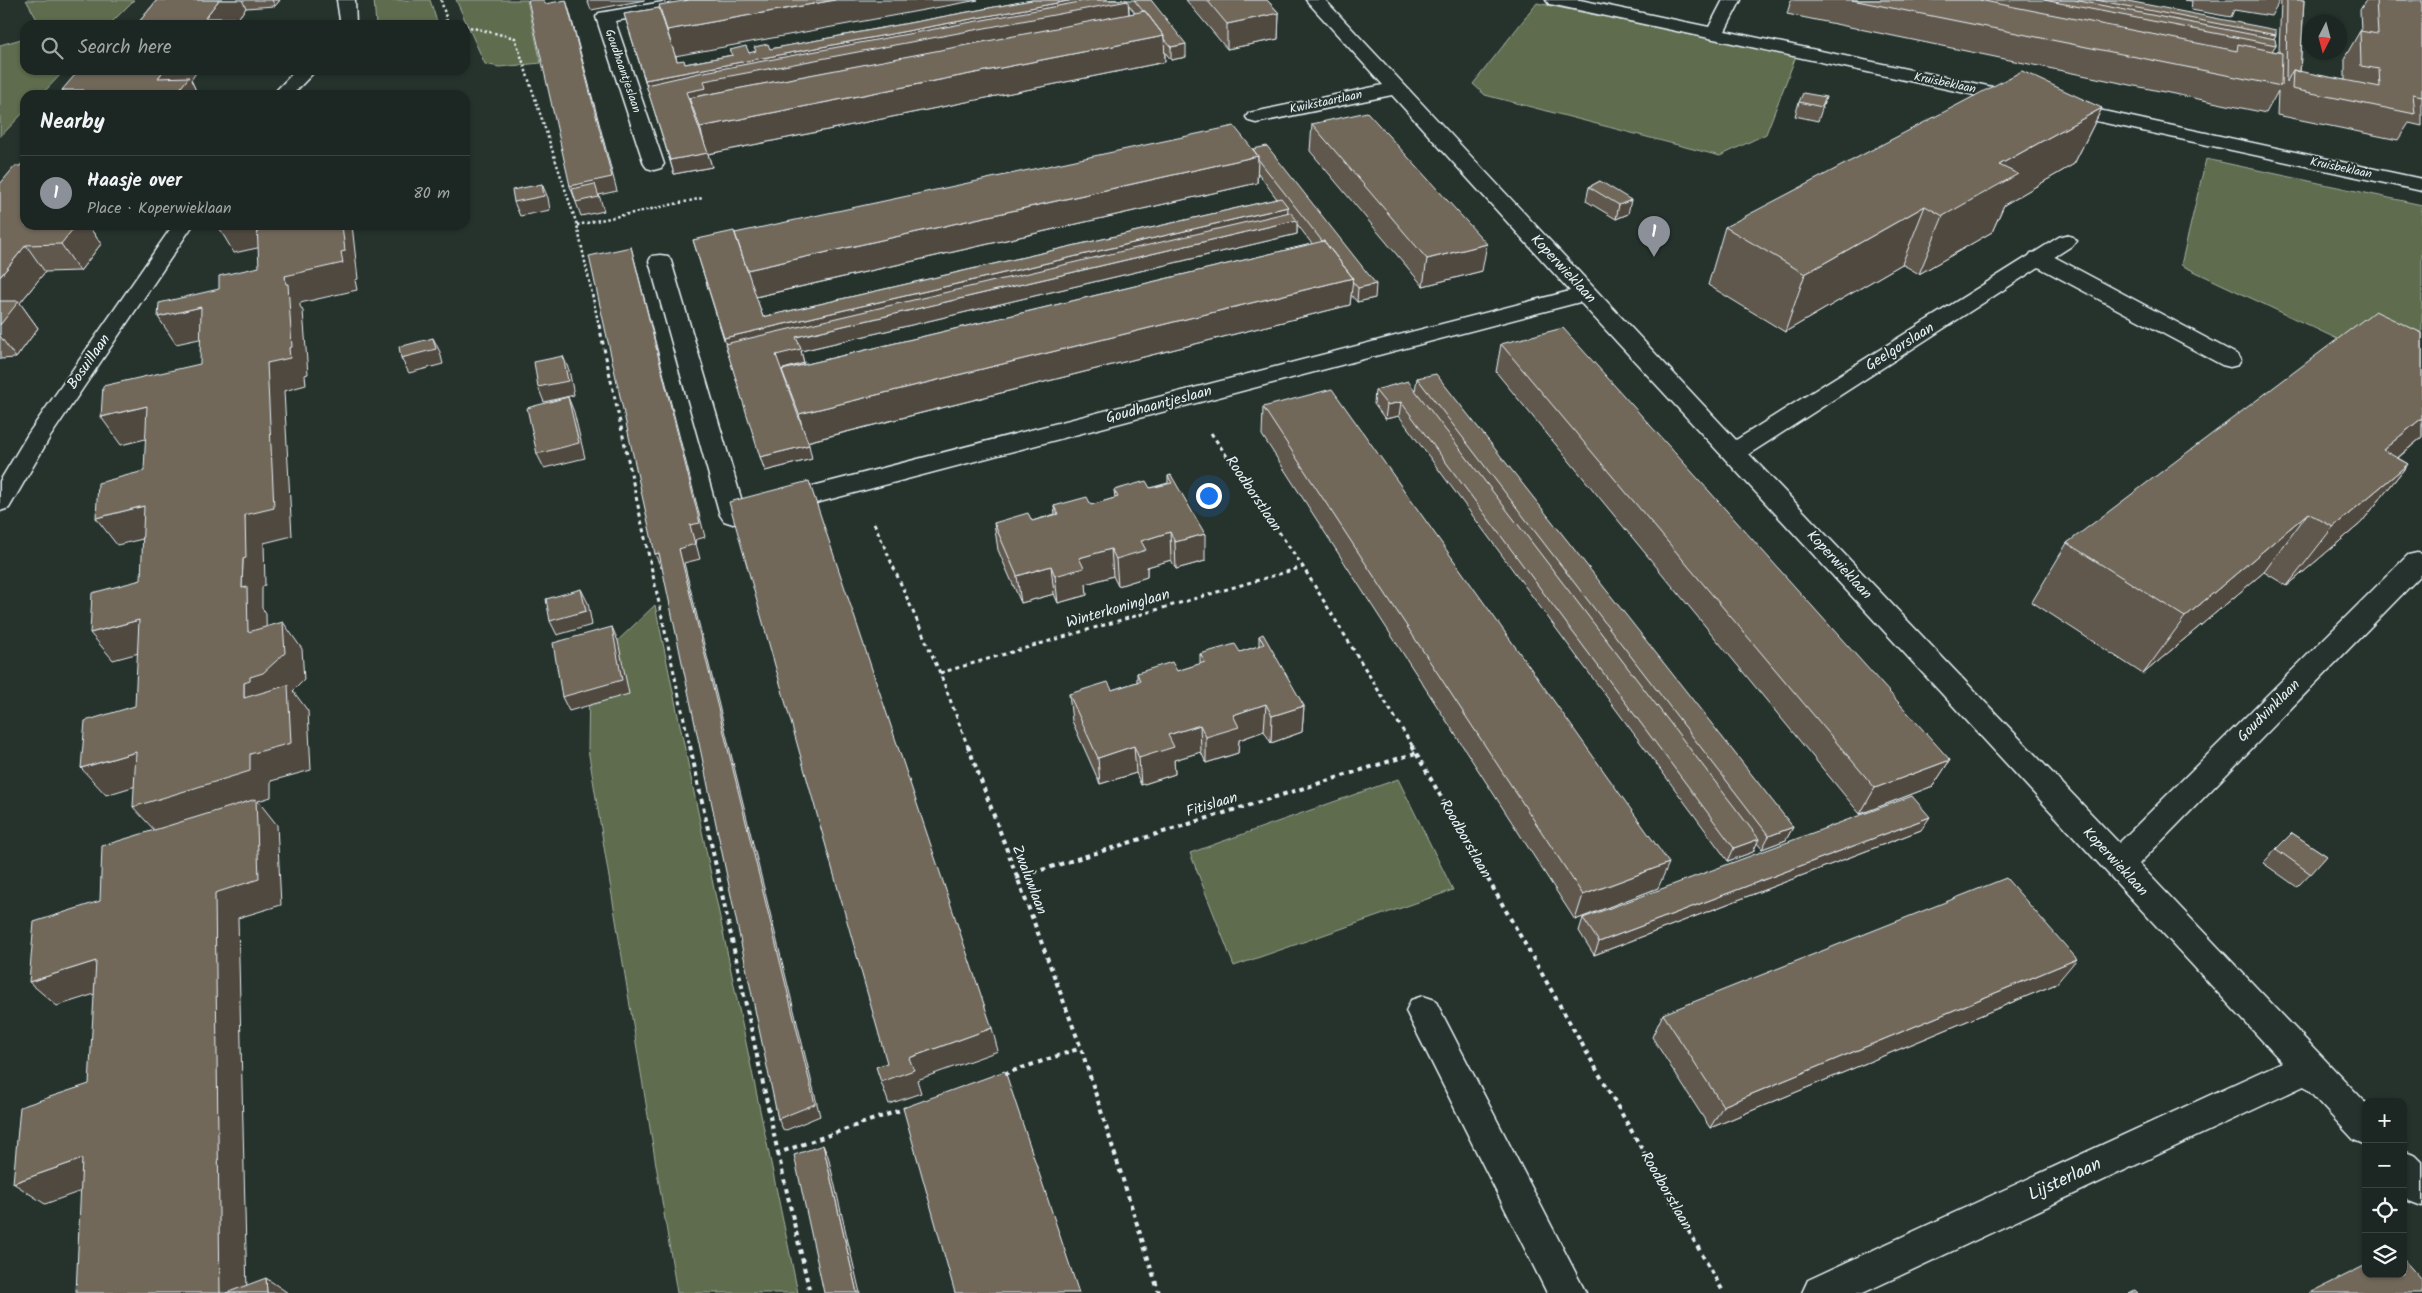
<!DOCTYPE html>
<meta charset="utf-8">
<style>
body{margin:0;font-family:Kalam,sans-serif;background:#252e2a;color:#f1f3f6}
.controls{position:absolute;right:15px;bottom:15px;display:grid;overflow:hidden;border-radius:10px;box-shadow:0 1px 4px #0004}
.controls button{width:45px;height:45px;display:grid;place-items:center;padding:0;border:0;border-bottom:1px solid #3a4340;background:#1c2622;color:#f1f3f6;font:25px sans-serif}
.compass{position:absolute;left:2302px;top:15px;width:45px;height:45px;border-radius:50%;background:#1c2622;box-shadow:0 1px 4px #0004;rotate:186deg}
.you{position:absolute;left:1208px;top:495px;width:18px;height:18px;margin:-12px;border:4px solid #fff;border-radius:50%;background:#1a73e8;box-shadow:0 0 0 8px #1a73e833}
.badge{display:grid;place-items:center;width:32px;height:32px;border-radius:50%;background:#8c9099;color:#fff;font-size:16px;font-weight:700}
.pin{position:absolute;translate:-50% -41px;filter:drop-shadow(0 1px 2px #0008)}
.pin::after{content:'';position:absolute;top:26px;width:18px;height:15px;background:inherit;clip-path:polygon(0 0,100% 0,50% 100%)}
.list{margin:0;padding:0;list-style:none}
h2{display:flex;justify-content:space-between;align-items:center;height:65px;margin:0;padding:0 20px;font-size:21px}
h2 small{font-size:16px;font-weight:400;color:#a0a5a5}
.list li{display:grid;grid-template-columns:32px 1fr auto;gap:15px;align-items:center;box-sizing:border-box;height:75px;padding:0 20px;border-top:1px solid #3a4340}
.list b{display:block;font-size:19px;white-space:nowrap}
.list p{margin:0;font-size:16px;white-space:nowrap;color:#a0a5a5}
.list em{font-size:16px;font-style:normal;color:#a0a5a5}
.icon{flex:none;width:28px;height:28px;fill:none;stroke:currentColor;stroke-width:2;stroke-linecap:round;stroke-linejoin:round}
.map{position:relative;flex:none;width:2422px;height:1293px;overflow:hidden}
.search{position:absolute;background:#1c2622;box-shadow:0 1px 4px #0004;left:20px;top:20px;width:450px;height:55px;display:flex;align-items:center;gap:12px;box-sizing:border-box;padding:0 18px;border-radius:15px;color:#a0a5a5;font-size:19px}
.panel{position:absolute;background:#1c2622;box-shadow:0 1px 4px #0004;left:20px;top:90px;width:450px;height:140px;border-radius:15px}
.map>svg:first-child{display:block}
</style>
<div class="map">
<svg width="2422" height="1293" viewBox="0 0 2422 1293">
<rect width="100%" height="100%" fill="#26332d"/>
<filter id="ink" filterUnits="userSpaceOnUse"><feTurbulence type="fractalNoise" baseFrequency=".02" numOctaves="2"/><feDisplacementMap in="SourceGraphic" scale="10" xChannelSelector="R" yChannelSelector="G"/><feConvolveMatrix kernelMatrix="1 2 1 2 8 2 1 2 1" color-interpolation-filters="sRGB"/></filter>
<g filter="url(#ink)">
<path fill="#5f6c4d" stroke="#a4aea2" d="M26,0H134L109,25H40Z
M374,0H430L438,25H376Z
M456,0H527L541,63L499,67L485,64Z
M1537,3L1796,56L1766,134L1720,156L1485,95L1473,84Z
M25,38V70H65L41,95H25V111L0,137V45Z
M2206,159L2422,205V379L2181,265Z
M655,605L798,1293H677L588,749L589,677L611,647Z
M1398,779L1453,890L1234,966L1190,853Z"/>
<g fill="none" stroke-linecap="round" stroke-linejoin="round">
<g stroke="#e8f1f8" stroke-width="3">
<path id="service" d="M2039,252L2047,253L2238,355L2241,360L2238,365L2230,367L2222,365L2031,263L2028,258L2031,253Z
M660,255L668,256L671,261L746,515L742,521L733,524L724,521L720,515L649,261L652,256Z"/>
</g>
<g stroke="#e8f1f8" stroke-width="3">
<path id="minor" d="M337,0H355L356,25H334L340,20Z
M674,0H713L710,4L704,5L615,21L664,164L661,168L654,170L647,168L644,164L596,17L599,13L605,12Z
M1306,0H1325L1736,440L2059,237L2066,235L2073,237L2077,241L2073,245L1749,454L2119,843L2408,555L2417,553L2422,554V574L2139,864L2366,1103V1145L2354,1140L2304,1086L1863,1293H1802L1808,1280L2282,1062L1580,302L778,513L769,510L765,504L769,498L778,495L1570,291L1392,95L1256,123L1249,121L1246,117L1249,113L1383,85Z
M1546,0H1580L1709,27L1723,0H1741L1725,31L2021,93L2028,95L2030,99L2028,103L2021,105L1555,5L1549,4Z
M296,70H316L292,95H272Z
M2061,102L2422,179V191L2054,112L2051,108L2054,104Z
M173,225H193L50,437L9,508L0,511V481L28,434Z
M1423,996L1435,1000L1586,1293H1547L1406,1011L1411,1000Z
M2403,1151L2416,1156L2422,1162V1206L2409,1201L2403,1194Z"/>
</g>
<path stroke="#e8f1f8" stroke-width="2.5" stroke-dasharray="2.5 2.5" stroke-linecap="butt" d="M441,0L447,21
M429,25L447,21L461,25
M465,26L515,38L577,225L599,326
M577,225L703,198"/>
<path stroke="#e8f1f8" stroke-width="3" stroke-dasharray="4 4" stroke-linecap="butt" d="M599,325L690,747
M1211,433L1303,567L1413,747
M874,523L940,673L968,747
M940,673L1303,567"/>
<path stroke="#e8f1f8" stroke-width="4" stroke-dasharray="4.5 4.5" stroke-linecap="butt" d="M690,746L778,1153L906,1108
M968,746L1081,1048L1159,1293
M1412,746L1724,1293
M1016,878L1416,753
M1004,1074L1081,1048
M778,1153L810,1293"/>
<use href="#service" fill="#26332d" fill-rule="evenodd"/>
<use href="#minor" fill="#26332d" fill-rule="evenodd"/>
</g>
<path fill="#61594d" stroke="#e8f1f8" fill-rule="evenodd" d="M157,0H280L275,6L246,8L236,21L140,24L139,22Z
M689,0L676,56L677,61L685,64L732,55L730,50L749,53L1032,0H1151L1186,57L1171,60L1165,52V62L708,154L712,167L674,174L624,14L659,8ZM1129,5L1135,13L1129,14Z
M1186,0H1267L1279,13L1278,39L1227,49Z
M1791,0H2123L2276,35L2274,39L2276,45L2272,51L2279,52L2281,0H2304L2300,72L2345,80V57L2360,31H2361L2360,10L2366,0H2422V126L2409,123L2398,140L2277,115L2278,91L2266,113L1787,14Z
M2184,0H2280L2271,16L2234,10L2231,17L2191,10L2192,1Z
M191,80L198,95H64L62,90Z
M1826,97L1818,121L1795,116L1799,102Z
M2102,108L2074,164L2004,205L1992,232L1919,274L1902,264L1785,332L1708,285L1725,227Z
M1312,124L1482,271L1423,286L1310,151Z
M1253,149L1375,298L1357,302L1351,295L1350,305L807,442L812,459L765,471L693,240ZM1258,173L1277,199L763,317L756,297L1257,183ZM1297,224L1312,244L782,370L785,381L781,369L804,363L801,351L1297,234Z
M20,166L25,225H88L101,244L80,271L45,272L20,303L38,328L16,358L0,359V184Z
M1600,181L1628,214L1616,219L1586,201L1589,187Z
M2422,333V437L2398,458L2408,464L2361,523L2287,586L2264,572L2143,674L2032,602L2067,543Z
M1501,344L1950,760L1933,786L1860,814L1496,372Z
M1417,378L1793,827L1786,840L1762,849L1757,843L1753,852L1728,861L1399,416L1385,419L1374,404L1375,390L1415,391Z
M1263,407L1658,888L1575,920L1262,435Z
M1171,475L1205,561L1176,569L1171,560L1147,567V577L1118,586L1113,576L1086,584L1087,595L1058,603L1054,594L1021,603L998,550L994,523L1032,521L1055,514L1054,506L1091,505L1115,498L1114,490L1150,488L1168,483V476Z
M1259,636L1304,706L1302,732L1271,743L1264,731L1239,740L1238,753L1206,763L1201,752L1174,760L1175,774L1141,785L1136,773L1100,784L1072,721L1069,694L1112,690L1137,682V673L1177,671L1200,664V654L1240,652L1259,646Z
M1921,830L1594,955L1579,931L1583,918Z
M2292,833L2327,856L2297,887L2263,863Z
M2056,984L1710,1128L1652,1037L1663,1014Z"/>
<path fill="#4f483f" stroke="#e8f1f8" d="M219,0H242L246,8L236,21L238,25H208L205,18Z
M272,0H280L275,6Z
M566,0L570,13L617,191L599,195L604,211L581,216L570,186Z
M587,0H645L591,10Z
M835,0H978L675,56L667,30Z
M1073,0H1120L1128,1L1129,15L689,98L691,105L649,94L645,80Z
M1279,13L1278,39L1227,49V24Z
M1164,36L1165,62L708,154L712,167L674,174L670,160L707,153L700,127Z
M1186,44V57L1171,60V47Z
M164,70H198L191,80L198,95H168L158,78Z
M2102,108L2074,164L2004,205L1992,232L1919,274L1943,216L1999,165Z
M1258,156L1257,183L755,297L747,270Z
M542,184L548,198L550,210L520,216L514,202Z
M1631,200L1628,214L1616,219L1619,205Z
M1925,206L1902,264L1785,332L1805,274Z
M1288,207L1287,221L728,352L724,338Z
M1297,220V234L801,351L804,363L780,370L776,355L796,337Z
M52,225H88L101,244L80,271L61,244Z
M224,225H260L271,245L234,253L218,226Z
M342,225H352L358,279L355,280L357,290L300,303V306L303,311L308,374L305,375L306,385L284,391L292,536L264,543L265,585L262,587V608L266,614L267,659L248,632L242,588L243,559L245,515L267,363L286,284L285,276L341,252Z
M1487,244L1482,271L1423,286L1427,259Z
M26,245L45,272L20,303L38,328L16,358L0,336V277Z
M631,247L635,262L705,537L695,540L700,559L684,563L820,1116L784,1131L778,1119L679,549L690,525Z
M1353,278L1350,305L806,442L799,414Z
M1376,284L1375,298L1357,302L1358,288Z
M201,307L218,335L176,344L158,317Z
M433,338L440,352L443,364L409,373L401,358Z
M563,356L569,370L574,395L544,402L538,387Z
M568,397L574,412L585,458L544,468L537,454Z
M1401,402L1399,416L1385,419L1387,405Z
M147,406L166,434L121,445L101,417Z
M2422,418V437L2337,509L2383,450Z
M809,445L812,459L765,471L760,457Z
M2408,464L2361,523L2287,586L2333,527Z
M144,506L164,534L117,545L96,518Z
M2308,513L2264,572L2143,674L2185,617Z
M1170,532L1171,560L1147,567V577L1118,586L1116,559L1141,541Z
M1205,534V561L1176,569L1175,542Z
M1111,549L1113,576L1086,584L1087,595L1058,603L1055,576L1079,558Z
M659,553L664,567L661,568L655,554Z
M1051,566L1054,594L1021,603L1017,576Z
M581,589L588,603L592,625L557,635L550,621Z
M139,620L161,647L113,660L90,633Z
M283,622L302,649L304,680L293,691L308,711L311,770L271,781V797L258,801L277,825L281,905L238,918L247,1293H220L157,833L133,807L250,754L244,698V683L250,677Z
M612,627L618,641L629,694L569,711L562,697Z
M1266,704L1264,731L1239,740L1238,753L1206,763V737L1233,715Z
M1304,706L1302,732L1271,743L1272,716Z
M1200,725L1201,752L1174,760L1175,774L1141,785L1139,758L1168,735Z
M1134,746L1136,773L1100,784L1098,758Z
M136,752L159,779L106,795L81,768Z
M1950,760L1933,786L1860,814L1875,788Z
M1930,817L1921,830L1594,955L1599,942Z
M1793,827L1786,840L1762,849L1769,836Z
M1759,839L1753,852L1728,861L1734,848Z
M1669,863L1658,888L1575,920L1583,895Z
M2077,959L2056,984L1710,1128L1723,1106Z
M96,961L123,985L57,1006L29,982Z
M992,1028L998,1051L917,1080L921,1093L889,1104L881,1082L909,1058Z
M823,1145L828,1156L860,1293H857Z
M82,1159L112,1180L45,1204L13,1183Z
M266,1278L288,1293H267Z"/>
<path fill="#71675a" stroke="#e8f1f8" d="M157,0H219L205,18H234L229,25H139L141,22H139Z
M528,0H544L545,4L566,0L612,177L570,186Z
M689,0H835L667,30L659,5Z
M1032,0H1073L645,80L624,14L659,8L677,61L684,60L685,64L733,55L730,50L746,46L749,53L756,51L754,47L768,44L770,49Z
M1090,0H1127L1128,1L704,81L706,88L686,92L708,153L670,160L646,85L699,73Z
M1134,0H1151L1186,44L1171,47L1164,39V36L1145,11H1143Z
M1207,0H1267L1279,13L1227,24Z
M1852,0H1979L2237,51L2238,44L2282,53L2281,86Z
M2044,0H2074L2275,39L2276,45Z
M2096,0H2123L2276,30V35Z
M2287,0H2304L2300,72L2293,70L2286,83Z
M2376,0H2422V96L2413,94L2415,114L2292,89L2293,70L2380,87L2379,69L2361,66L2360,31L2378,34Z
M1145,11L1164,36L700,127L689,98Z
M79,70H164L158,78L189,77L175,95H79L84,90H62Z
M2022,71L2102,108L1999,165L2018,174L1943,216L1925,206L1805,274L1725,227Z
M1803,93L1826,97L1822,107L1799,102Z
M1367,112L1487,244L1427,259L1312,124Z
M1234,126L1258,156L747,270L735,233Z
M1267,146L1376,284L1358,288L1352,281L1353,278L1324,241H1322L1258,159V156L1253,149Z
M25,159V225H76L61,244L26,245L0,277V184L15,166H20Z
M1600,181L1631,200L1619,205L1589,187Z
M542,184L544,196L514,202L512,190Z
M595,184L599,197L576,202L572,189Z
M1281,198L1288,207L724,338L693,240L734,231L763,317Z
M1290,212L1297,220L796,337L801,349L776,355L809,445L760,457L725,344Z
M257,225H342L345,251L341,252L343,263L285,276L286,284H288L292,347L289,348L290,358L267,363L274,508L245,515L246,558L243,559L242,588L247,587L248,632L283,622L285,653L263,673L250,677V681L244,683V698L288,685L291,743L250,754V771L133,807L136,752L81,768L85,721L135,706L139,620L90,633L92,593L141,580L144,506L96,518L98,483L144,471L147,406L101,417L103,386L200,364L201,307L158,317L159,303L219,289V276L259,267Z
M1324,241L1353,278L799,414L782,370Z
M631,247L700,523L690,525L695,544L679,549L815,1104L778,1119L659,553L655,554L589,256Z
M0,301H19L0,325Z
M2375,311L2422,333V418L2383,450L2408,464L2333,527L2308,513L2185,617L2067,543Z
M1563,328L1950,760L1875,788L1501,344Z
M433,338L436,349L401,358L399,347Z
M563,356L568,381L538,387L534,362Z
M1436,374L1793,827L1769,836L1417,378Z
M1408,381L1759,839L1734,848L1401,402L1387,405L1375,390Z
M1332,389L1669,863L1583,895L1263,407Z
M568,397L579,443L537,454L527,408Z
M1171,475L1205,534L1175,542L1170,532L1141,541L1146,550L1116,559L1111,549L1079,558L1084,568L1055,576L1051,566L1017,576L994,523L1028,513L1032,521L1058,514L1054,506L1087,497L1091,505L1118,497L1114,490L1146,481L1150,488L1172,483L1168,476Z
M809,481L992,1028L909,1058L914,1070L881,1082L876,1067L887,1063L729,502Z
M581,589L586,611L550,621L546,599Z
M612,627L622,680L562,697L553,643Z
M1263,634L1304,706L1272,716L1266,704L1233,715L1239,727L1206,737L1200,725L1168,735L1174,747L1139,758L1134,746L1098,758L1069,694L1108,682L1112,690L1140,681L1137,673L1172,662L1177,671L1205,662L1200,654L1235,644L1240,652L1264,644L1259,636Z
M1912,796L1930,817L1599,942L1583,918Z
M256,799L259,879L215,893L220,1293H76L82,1159L13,1183L20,1107L89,1084L96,961L29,982L34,922L100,901L102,846Z
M2292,833L2327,856L2311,874L2276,849Z
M2006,878L2077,959L1723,1106L1663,1014Z
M1005,1071L1079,1293H955L903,1108Z
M823,1145L857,1293H824L794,1155Z
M2403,1259L2422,1280V1293H2310L2366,1265V1274H2403Z
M266,1278L267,1293H226Z
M2135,1290L2138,1293H2129Z"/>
</g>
<g text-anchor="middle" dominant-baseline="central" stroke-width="4" stroke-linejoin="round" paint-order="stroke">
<g font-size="12" fill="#e8f1f8" stroke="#26332d">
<text transform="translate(623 71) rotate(71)">Goudhaantjeslaan</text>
<text transform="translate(1945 83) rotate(12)">Kruisbeklaan</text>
<text transform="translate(1326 102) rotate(-12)">Kwikstaartlaan</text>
<text transform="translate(2341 168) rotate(12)">Kruisbeklaan</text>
</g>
<g font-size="15" fill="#e8f1f8" stroke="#26332d">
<text transform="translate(1563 269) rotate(47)">Koperwieklaan</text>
<text transform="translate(1900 347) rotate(-32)">Geelgorslaan</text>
<text transform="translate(89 362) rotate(-55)">Bosuillaan</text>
<text transform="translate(1159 405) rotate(-15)">Goudhaantjeslaan</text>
<text transform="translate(1253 494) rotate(56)">Roodborstlaan</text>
<text transform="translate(1839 565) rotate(47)">Koperwieklaan</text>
<text transform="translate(1118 609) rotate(-16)">Winterkoninglaan</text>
<text transform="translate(2269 711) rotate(-45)">Goudvinklaan</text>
<text transform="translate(1212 805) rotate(-17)">Fitislaan</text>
<text transform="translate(1465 839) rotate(60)">Roodborstlaan</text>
<text transform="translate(2115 862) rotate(47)">Koperwieklaan</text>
<text transform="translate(1029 880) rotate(69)">Zwaluwlaan</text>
<text transform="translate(1666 1191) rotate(60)">Roodborstlaan</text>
</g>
<g font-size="18" fill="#e8f1f8" stroke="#26332d">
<text transform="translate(2065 1180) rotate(-25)">Lijsterlaan</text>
</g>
</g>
</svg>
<div class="controls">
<button>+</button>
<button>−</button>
<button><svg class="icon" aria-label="locate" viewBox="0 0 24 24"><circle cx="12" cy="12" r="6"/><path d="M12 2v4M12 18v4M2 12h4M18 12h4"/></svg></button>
<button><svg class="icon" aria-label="layers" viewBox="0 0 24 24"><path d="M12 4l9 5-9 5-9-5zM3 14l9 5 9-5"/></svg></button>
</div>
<svg class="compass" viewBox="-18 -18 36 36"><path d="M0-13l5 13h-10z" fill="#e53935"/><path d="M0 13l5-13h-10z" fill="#a0a5a5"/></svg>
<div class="you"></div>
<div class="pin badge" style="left:1654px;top:257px">1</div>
<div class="search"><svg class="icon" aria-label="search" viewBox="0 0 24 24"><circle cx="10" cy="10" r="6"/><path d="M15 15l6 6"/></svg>Search here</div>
<section class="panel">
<h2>Nearby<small></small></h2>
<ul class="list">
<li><span class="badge">1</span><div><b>Haasje over</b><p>Place · Koperwieklaan</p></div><em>80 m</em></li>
</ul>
</section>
</div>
